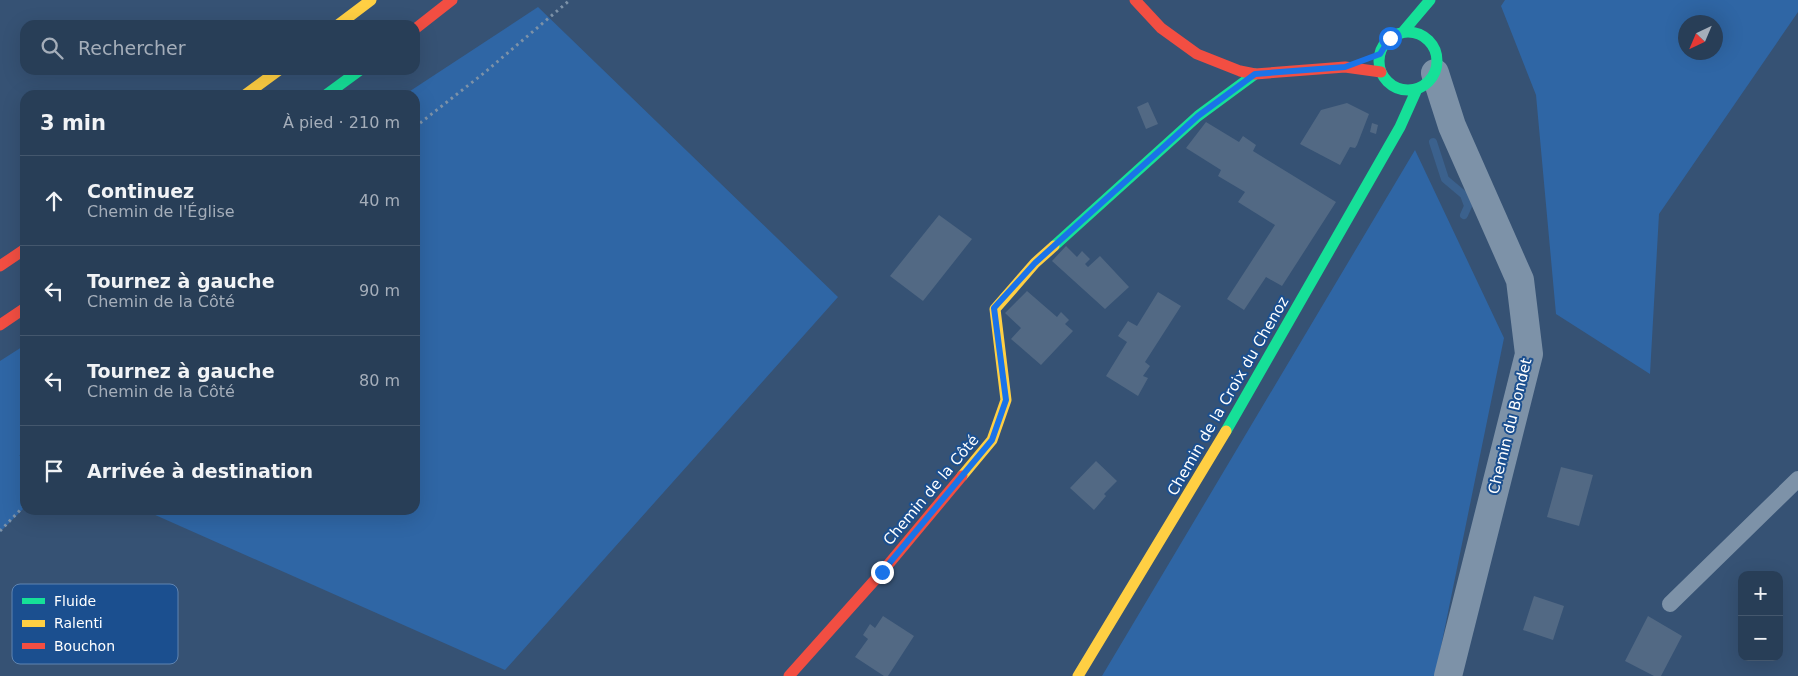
<!DOCTYPE html>
<html lang="fr">
<meta charset="utf-8">
<style>
body{margin:0;font-family:"DejaVu Sans",sans-serif;background:#30455d;color:#f1f3f6}
.controls{position:absolute;right:15px;bottom:15px;display:grid;overflow:hidden;border-radius:10px;box-shadow:0 5px 20px #0002}
.controls button{width:45px;height:45px;display:grid;place-items:center;padding:0;border:0;border-bottom:1px solid #44576d;background:#283e57;color:#f1f3f6;font:25px sans-serif}
.compass{position:absolute;left:1678px;top:15px;width:45px;height:45px;border-radius:50%;background:#283e57;box-shadow:0 5px 20px #0002;rotate:224deg}
.stop{position:absolute;width:15px;height:15px;margin:-11px;border:4px solid #1a73e8;border-radius:50%;background:#fff}
.stop.end{background:#1a73e8;border-color:#fff;box-shadow:0 1px 5px #0008}
.list{margin:0;padding:0;list-style:none}
h2{display:flex;justify-content:space-between;align-items:center;height:65px;margin:0;padding:0 20px;font-size:21px}
h2 small{font-size:16px;font-weight:400;color:#a5aeba}
.list li{display:grid;grid-template-columns:32px 1fr auto;gap:15px;align-items:center;box-sizing:border-box;height:90px;padding:0 20px;border-top:1px solid #44576d}
.list b{display:block;font-size:19px;white-space:nowrap}
.list p{margin:0;font-size:16px;white-space:nowrap;color:#a5aeba}
.list em{font-size:16px;font-style:normal;color:#a5aeba}
.icon{flex:none;width:28px;height:28px;fill:none;stroke:currentColor;stroke-width:2;stroke-linecap:round;stroke-linejoin:round}
.map{position:relative;flex:none;width:1798px;height:676px;overflow:hidden}
.search{position:absolute;background:#283e57;box-shadow:0 5px 20px #0002;left:20px;top:20px;width:400px;height:55px;display:flex;align-items:center;gap:12px;box-sizing:border-box;padding:0 18px;border-radius:15px;color:#a5aeba;font-size:19px}
.panel{position:absolute;background:#283e57;box-shadow:0 5px 20px #0002;left:20px;top:90px;width:400px;height:425px;border-radius:15px}
.map>svg:first-child{display:block}
</style>
<div class="map">
<svg width="1798" height="676" viewBox="0 0 1798 676">
<rect width="100%" height="100%" fill="#365274"/>
<path fill="#2f66a5" fill-rule="evenodd" d="M1505,0H1798V12L1659,214L1650,374L1556,314L1536,95L1501,6ZM1716,22V52H1686V22Z
M538,7L838,297L505,670L144,510H415V95H404Z
M1415,150L1504,338L1435,676H1102Z
M25,345V457L19,455L25,461V507L0,532V361Z"/>
<g fill="none" stroke-linecap="round" stroke-linejoin="round">
<path stroke="#3b618d" stroke-width="8" d="M1433,142L1445,179L1464,195L1468,206L1464,215"/>
</g>
<path fill="#526984" d="M1148,102L1158,124L1146,129L1137,107Z
M1347,103L1369,114L1357,145L1355,148L1350,147L1340,165L1300,144L1321,110Z
M1206,122L1239,142L1243,136L1256,145L1253,151L1336,202L1282,286L1266,277L1244,310L1227,299L1275,225L1238,202L1245,192L1218,176L1221,170L1186,148Z
M1372,123L1378,125L1376,134L1370,132Z
M939,215L972,239L923,301L890,276Z
M1066,246L1077,257L1082,251L1090,259L1085,264L1088,267L1100,256L1129,287L1105,309L1052,261Z
M1027,291L1057,317L1061,312L1069,320L1065,324L1073,331L1041,365L1011,339L1021,328L1005,313Z
M1158,292L1181,306L1145,362L1150,366L1143,376L1148,378L1138,396L1106,376L1127,342L1118,336L1128,321L1137,326Z
M1096,461L1117,481L1104,494L1106,496L1094,510L1070,488Z
M1561,467L1593,475L1579,526L1547,517Z
M1534,596L1564,606L1553,640L1523,630Z
M883,616L914,636L888,676H884L855,657L868,639L863,635L870,624L875,628Z
M1648,616L1682,636L1661,676H1654L1625,661Z"/>
<g fill="none" stroke-linecap="round" stroke-linejoin="round">
<path stroke="#7d92a8" stroke-width="3" stroke-dasharray="2.5 4" stroke-linecap="butt" d="M415,127L484,73L570,0
M0,531L25,505"/>
<path stroke="#7d92a8" stroke-width="16" d="M1670,604L1798,479"/>
<path stroke="#7d92a8" stroke-width="28" d="M1435,73L1452,126L1520,280L1529,354L1448,676"/>
<path stroke="#16e098" stroke-width="11" d="M1379 61a29 29 0 1 1 58 0a29 29 0 1 1-58 0Z
M1402,33L1430,0
M326,95L360,70
M1054,246L1198,116L1255,74
M1226,431L1400,127L1417,89"/>
<path stroke="#ffcf43" stroke-width="11" d="M338,25L371,0
M245,95L279,70
M962,476L992,440L1006,400L995,309L1035,263L1054,246
M1078,676L1226,431"/>
<path stroke="#f24e42" stroke-width="11" d="M1135,0L1161,28L1197,54L1240,71L1255,74L1345,67L1381,72
M415,29L452,0
M0,266L25,249
M0,325L25,308
M789,676L882,572L962,476"/>
</g>
<g fill="none" stroke-linecap="round" stroke-linejoin="round">
<path stroke="#1a73e8" stroke-width="6" d="M882,572L992,440L1006,400L994,308L1035,263L1198,116L1255,74L1345,67L1380,54L1390,38"/>
</g>
<g text-anchor="middle" dominant-baseline="central" stroke-width="4" stroke-linejoin="round" paint-order="stroke">
<g font-size="15" fill="#fff" stroke="#1b4f8f">
<text transform="translate(1228 396) rotate(-60)">Chemin de la Croix du Chenoz</text>
<text transform="translate(1510 426) rotate(-76)">Chemin du Bondet</text>
<text transform="translate(931 490) rotate(-50)">Chemin de la Côté</text>
</g>
</g>
<rect x="12" y="584" width="166" height="80" rx="8" fill="#1b4f8f" stroke="#5f84b1" stroke-width="1"/>
<rect x="22" y="598" width="23" height="6" fill="#16e098"/>
<rect x="22" y="620" width="23" height="7" fill="#ffcf43"/>
<rect x="22" y="643" width="23" height="6" fill="#f24e42"/>
<g font-size="14" fill="#fff">
<text x="54" y="606">Fluide</text>
<text x="54" y="628">Ralenti</text>
<text x="54" y="651">Bouchon</text>
</g>
</svg>
<div class="controls">
<button>+</button>
<button>−</button>
</div>
<svg class="compass" viewBox="-18 -18 36 36"><path d="M0-13l5 13h-10z" fill="#e53935"/><path d="M0 13l5-13h-10z" fill="#a5aeba"/></svg>
<div class="stop" style="left:1390px;top:38px"></div>
<div class="stop end" style="left:882px;top:572px"></div>
<div class="search"><svg class="icon" aria-label="search" viewBox="0 0 24 24"><circle cx="10" cy="10" r="6"/><path d="M15 15l6 6"/></svg>Rechercher</div>
<section class="panel">
<h2>3 min<small>À pied · 210 m</small></h2>
<ul class="list">
<li><svg class="icon" aria-label="ahead" viewBox="0 0 24 24"><path d="M12 20V5M6 11l6-6 6 6"/></svg><div><b>Continuez</b><p>Chemin de l'Église</p></div><em>40 m</em></li>
<li><svg class="icon" aria-label="left" viewBox="0 0 24 24"><path d="M17 20v-9H6M10 6l-5 5 5 5"/></svg><div><b>Tournez à gauche</b><p>Chemin de la Côté</p></div><em>90 m</em></li>
<li><svg class="icon" aria-label="left" viewBox="0 0 24 24"><path d="M17 20v-9H6M10 6l-5 5 5 5"/></svg><div><b>Tournez à gauche</b><p>Chemin de la Côté</p></div><em>80 m</em></li>
<li><svg class="icon" aria-label="arrive" viewBox="0 0 24 24"><path d="M6 21V4h12l-3 4 3 4H6"/></svg><div><b>Arrivée à destination</b></div></li>
</ul>
</section>
</div>
